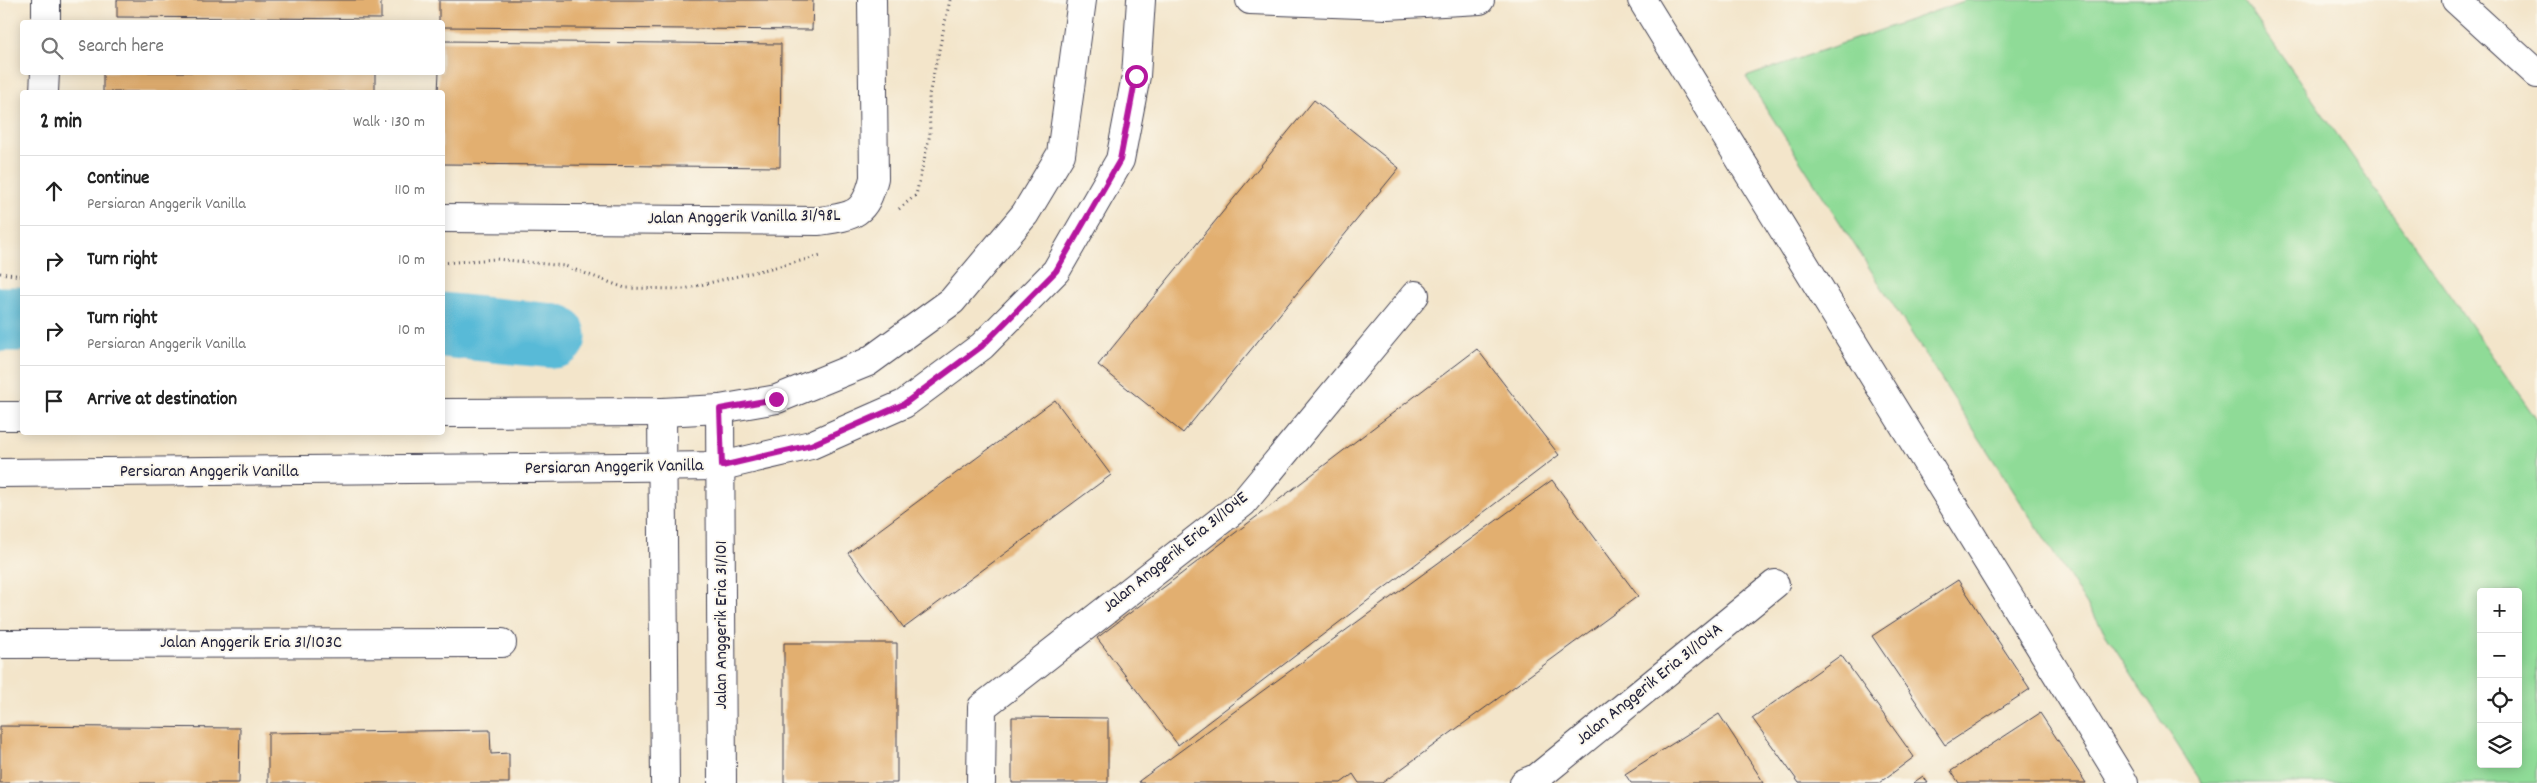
<!DOCTYPE html>
<meta charset="utf-8">
<style>
body{margin:0;font-family:Dekko,sans-serif;background:#f6f6f6;color:#222}
.controls{position:absolute;right:15px;bottom:15px;display:grid;overflow:hidden;border-radius:5px;box-shadow:0 2px 12px #0003}
.controls button{width:45px;height:45px;display:grid;place-items:center;padding:0;border:0;border-bottom:1px solid #e0e0e0;background:#fff;color:#222;font:25px sans-serif}
.stop{position:absolute;width:15px;height:15px;margin:-11px;border:4px solid #b5179e;border-radius:50%;background:#fff}
.stop.end{background:#b5179e;border-color:#fff;box-shadow:0 1px 5px #0008}
.list{margin:0;padding:0;list-style:none}
h2{display:flex;justify-content:space-between;align-items:center;height:65px;margin:0;padding:0 20px;font-size:21px}
h2 small{font-size:16px;font-weight:400;color:#767676}
.list li{display:grid;grid-template-columns:32px 1fr auto;gap:15px;align-items:center;box-sizing:border-box;height:70px;padding:0 20px;border-top:1px solid #e0e0e0}
.list b{display:block;font-size:19px;white-space:nowrap}
.list p{margin:0;font-size:16px;white-space:nowrap;color:#767676}
.list em{font-size:16px;font-style:normal;color:#767676}
.icon{flex:none;width:28px;height:28px;fill:none;stroke:currentColor;stroke-width:2;stroke-linecap:round;stroke-linejoin:round}
.map{position:relative;flex:none;width:2537px;height:783px;overflow:hidden}
.search{position:absolute;background:#fff;box-shadow:0 2px 12px #0003;left:20px;top:20px;width:425px;height:55px;display:flex;align-items:center;gap:12px;box-sizing:border-box;padding:0 18px;border-radius:5px;color:#767676;font-size:19px}
.panel{position:absolute;background:#fff;box-shadow:0 2px 12px #0003;left:20px;top:90px;width:425px;height:345px;border-radius:5px}
.map>svg:first-child{display:block}
</style>
<div class="map">
<svg width="2537" height="783" viewBox="0 0 2537 783">
<rect width="100%" height="100%" fill="#fbf7ec"/>
<filter id="ink" filterUnits="userSpaceOnUse"><feTurbulence type="fractalNoise" baseFrequency=".02" numOctaves="2"/><feDisplacementMap in="SourceGraphic" scale="10" xChannelSelector="R" yChannelSelector="G"/><feConvolveMatrix kernelMatrix="1 2 1 2 8 2 1 2 1" color-interpolation-filters="sRGB"/></filter>
<filter id="wash" filterUnits="userSpaceOnUse"><feTurbulence type="fractalNoise" baseFrequency=".0096" numOctaves="4" result="noise"/><feDisplacementMap in="SourceGraphic" scale="20" xChannelSelector="R" yChannelSelector="G"/><feGaussianBlur stdDeviation="1.12" result="paint"/><feColorMatrix in="noise" values="0 0 0 0 0 0 0 0 0 0 0 0 0 0 0 0 0 1.4 0 .05"/><feComposite in="paint" operator="in"/></filter>
<g filter="url(#wash)">
<rect width="100%" height="100%" fill="#f3e5ca"/>
<path fill="#8fdb97" stroke="#587e69" fill-rule="evenodd" d="M1967,0H2243L2537,420V783H2202L1746,77ZM2481,592H2518V764H2481Z"/>
<g fill="none" stroke-linecap="round" stroke-linejoin="round">
<path stroke="#59bad7" stroke-width="65" d="M0,319H22
M442,325L554,336"/>
</g>
<g id="blocks">
<path fill="#e2af70" d="M117,0H381V19L117,17Z
M439,0H813L812,30L442,27V22H439Z
M442,41L781,44L780,167L442,164V92H438L439,72H442Z
M103,72H375V92H103Z
M1314,100L1399,168L1183,433L1098,365Z
M1477,349L1559,455L1178,745L1097,638Z
M1055,400L1111,475L904,628L848,553Z
M1552,480L1638,596L1537,670L1382,783H1359L1353,774L1341,783H1140L1139,781Z
M1958,580L2030,689L1945,745L1872,636Z
M784,643H897V783H784Z
M1841,655L1914,757L1879,783H1799L1752,718Z
M2040,713L2086,783H1959L1951,771Z
M1719,714L1764,783H1631L1625,774Z
M1012,717L1108,718V783H1012Z
M0,726L240,728L239,783H0Z
M490,730L491,754L509,753V783H268V733Z
M1923,776L1928,783H1913Z"/>
</g>
</g>
<g filter="url(#ink)">
<use href="#blocks" fill-opacity="0" stroke="#413f50" stroke-width="1"/>
<g fill="none" stroke-linecap="round" stroke-linejoin="round">
<g stroke="#413f50" stroke-width="30">
<path id="minor" d="M1250,0L1387,5L1480,0
M1642,0L2124,783
M2456,0L2537,74
M46,22V0
M44,92L45,72
M442,218L819,221C854,216 865,215 874,178L872,0
M720,409L722,783
M662,412L665,783
M0,644L502,643
M981,783L982,707L1243,503L1415,295
M1524,783L1538,777L1775,584"/>
</g>
<g stroke="#413f50" stroke-width="30">
<path id="major" d="M442,413L662,412L720,409L777,399L868,362L952,301L1025,214L1061,154L1082,0
M0,416H22
M0,473L722,466L811,445L904,404L982,346L1056,271L1120,160L1136,76L1141,0"/>
</g>
<path stroke="#413f50" stroke-width="3" stroke-dasharray="1 4" stroke-linecap="butt" d="M899,209L916,195L930,134L929,95L950,0
M442,263L496,259L565,266L625,288L684,289L821,256
M0,273L22,276"/>
<use href="#minor" stroke="#fff" stroke-width="28"/>
<use href="#major" stroke="#fff" stroke-width="28"/>
</g>
</g>
<g fill="none" stroke-linecap="round" stroke-linejoin="round" filter="url(#ink)">
<path stroke="#b5179e" stroke-width="6" d="M776,399L720,409L722,466L811,445L904,404L982,346L1056,271L1120,160L1136,76"/>
</g>
<g text-anchor="middle" dominant-baseline="central" stroke-width="4" stroke-linejoin="round" paint-order="stroke">
<g font-size="18" fill="#22223b" stroke="#fbf7ec">
<text transform="translate(744 218) rotate(-1)">Jalan Anggerik Vanilla 31/98L</text>
<text transform="translate(614 468) rotate(-1)">Persiaran Anggerik Vanilla</text>
<text x="209" y="472">Persiaran Anggerik Vanilla</text>
<text transform="translate(1176 553) rotate(-39)">Jalan Anggerik Eria 31/104E</text>
<text transform="translate(722 625) rotate(-90)">Jalan Anggerik Eria 31/101</text>
<text x="251" y="643">Jalan Anggerik Eria 31/103C</text>
<text transform="translate(1650 685) rotate(-39)">Jalan Anggerik Eria 31/104A</text>
</g>
</g>
</svg>
<div class="controls">
<button>+</button>
<button>−</button>
<button><svg class="icon" aria-label="locate" viewBox="0 0 24 24"><circle cx="12" cy="12" r="6"/><path d="M12 2v4M12 18v4M2 12h4M18 12h4"/></svg></button>
<button><svg class="icon" aria-label="layers" viewBox="0 0 24 24"><path d="M12 4l9 5-9 5-9-5zM3 14l9 5 9-5"/></svg></button>
</div>
<div class="stop" style="left:1136px;top:76px"></div>
<div class="stop end" style="left:776px;top:399px"></div>
<div class="search"><svg class="icon" aria-label="search" viewBox="0 0 24 24"><circle cx="10" cy="10" r="6"/><path d="M15 15l6 6"/></svg>Search here</div>
<section class="panel">
<h2>2 min<small>Walk · 130 m</small></h2>
<ul class="list">
<li><svg class="icon" aria-label="ahead" viewBox="0 0 24 24"><path d="M12 20V5M6 11l6-6 6 6"/></svg><div><b>Continue</b><p>Persiaran Anggerik Vanilla</p></div><em>110 m</em></li>
<li><svg class="icon" aria-label="right" viewBox="0 0 24 24"><path d="M7 20v-9h11M14 6l5 5-5 5"/></svg><div><b>Turn right</b></div><em>10 m</em></li>
<li><svg class="icon" aria-label="right" viewBox="0 0 24 24"><path d="M7 20v-9h11M14 6l5 5-5 5"/></svg><div><b>Turn right</b><p>Persiaran Anggerik Vanilla</p></div><em>10 m</em></li>
<li><svg class="icon" aria-label="arrive" viewBox="0 0 24 24"><path d="M6 21V4h12l-3 4 3 4H6"/></svg><div><b>Arrive at destination</b></div></li>
</ul>
</section>
</div>
